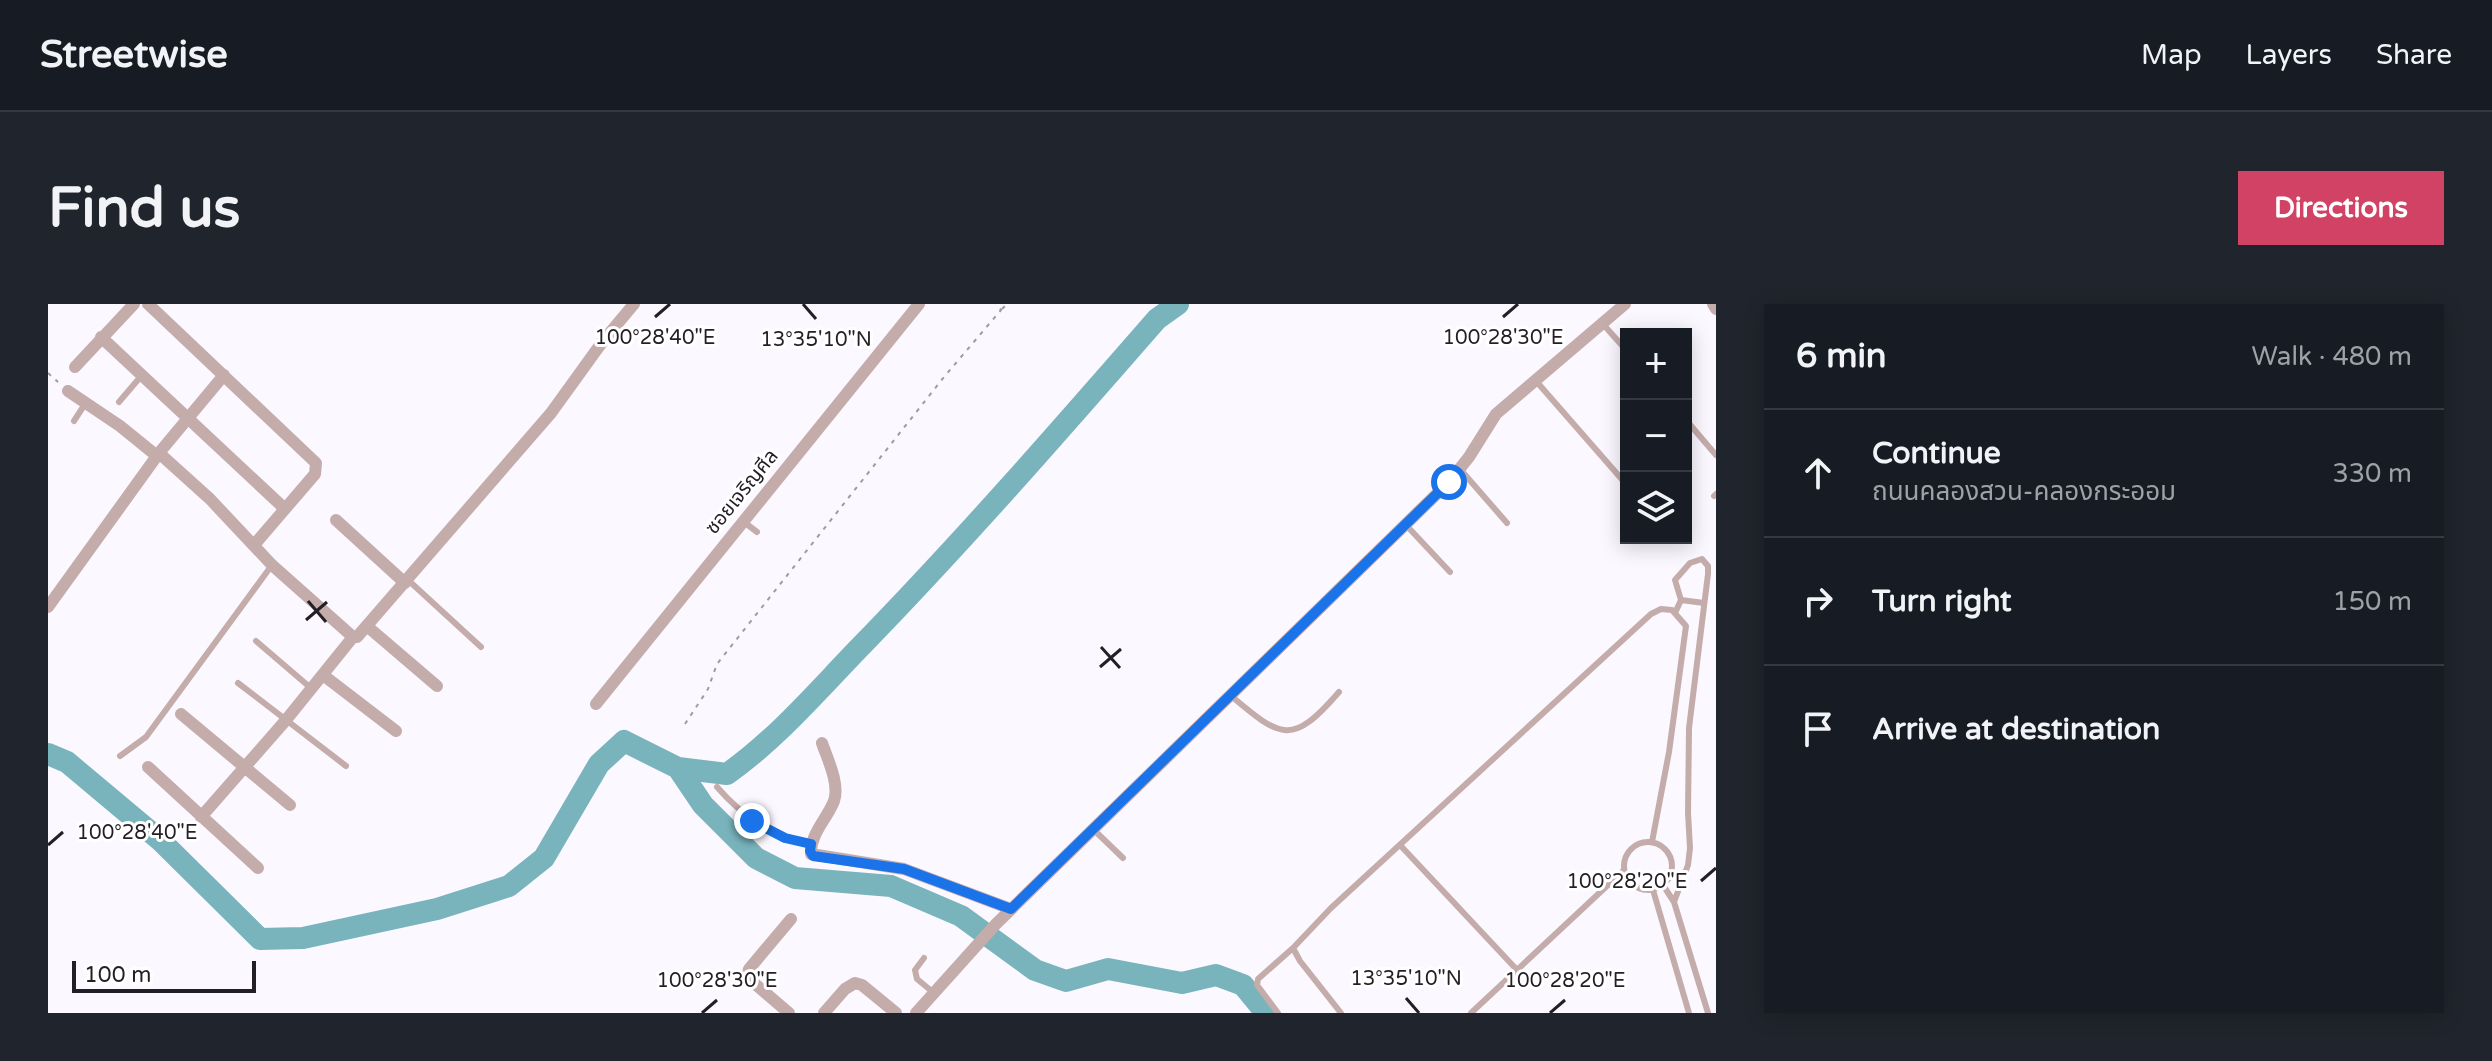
<!DOCTYPE html>
<meta charset="utf-8">
<style>
body{margin:0;font-family:"Varela Round","Noto Sans Thai",sans-serif;background:#20242c;color:#f1f3f6}
.controls{position:absolute;right:24px;top:24px;display:grid;overflow:hidden;border-radius:0px;box-shadow:0 4px 20px #0003}
.controls button{width:72px;height:72px;display:grid;place-items:center;padding:0;border:0;border-bottom:2px solid #363941;background:#171b24;color:#f1f3f6;font:40px sans-serif}
.scale{position:absolute;left:24px;bottom:20px;width:184px;box-sizing:border-box;padding-left:8px;border:4px solid #231f25;border-top:0;font-size:22px;line-height:28px;white-space:nowrap;color:#231f25;-webkit-text-stroke:6px #fff;paint-order:stroke}
.stop{position:absolute;width:24px;height:24px;margin:-18px;border:6px solid #1a73e8;border-radius:50%;background:#fff}
.stop.end{background:#1a73e8;border-color:#fff;box-shadow:0 2px 8px #0008}
.list{margin:0;padding:0;list-style:none}
h2{display:flex;justify-content:space-between;align-items:center;height:104px;margin:0;padding:0 32px;font-size:34px}
h2 small{font-size:26px;font-weight:400;color:#9ea1a6}
.list li{display:grid;grid-template-columns:52px 1fr auto;gap:24px;align-items:center;box-sizing:border-box;height:128px;padding:0 32px;border-top:2px solid #363941}
.list b{display:block;font-size:30px;white-space:nowrap}
.list p{margin:0;font-size:26px;white-space:nowrap;color:#9ea1a6}
.list em{font-size:26px;font-style:normal;color:#9ea1a6}
.icon{flex:none;width:44px;height:44px;fill:none;stroke:currentColor;stroke-width:2;stroke-linecap:round;stroke-linejoin:round}
.map{position:relative;flex:none;width:1668px;height:709px;overflow:hidden;border-radius:0px}
header{display:flex;align-items:center;gap:48px;box-sizing:border-box;height:112px;padding:0 40px;background:#171b24;border-bottom:2px solid #363941}
header strong{font-size:38px}
nav{display:flex;gap:44px;margin-inline-start:auto;font-size:28px}
.intro{display:flex;align-items:center;justify-content:space-between;box-sizing:border-box;height:192px;padding:0 48px}
h1{margin:0;font-size:56px}
.button{padding:20px 36px;border-radius:0px;background:#d24264;color:#fff;font-size:28px;font-weight:700}
main{display:flex;gap:48px;padding:0 48px}
aside{flex:1;background:#171b24;border-radius:0px;box-shadow:0 4px 20px #0003}
.map>svg:first-child{display:block}
</style>
<header>
<strong>Streetwise</strong>
<nav><a>Map</a><a>Layers</a><a>Share</a></nav>
</header>
<div class="intro"><h1>Find us</h1><a class="button">Directions</a></div>
<main>
<div class="map">
<svg width="1668" height="709" viewBox="0 0 1668 709">
<rect width="100%" height="100%" fill="#fcf8ff"/>
<g fill="none" stroke-linecap="round" stroke-linejoin="round">
<path stroke="#79b4bd" stroke-width="22" d="M0,450L19,458L112,536L212,635L255,634L389,605L461,582L496,554L551,460L576,437L630,464L679,470C730,434 771,385 815,340C917,235 1013,125 1109,15L1130,0
M630,464L655,501L708,554L747,574L843,582L913,612L987,666L1018,677L1060,665L1134,679L1168,671L1195,681L1218,709"/>
<path stroke="#9e9aa1" stroke-width="2" stroke-dasharray="4 6" stroke-linecap="butt" d="M954,5L959,0
M0,69L10,78
M637,420L660,385L669,360L896,73L953,6L948,0"/>
<path stroke="#c4acab" stroke-width="6" d="M1554,19L1578,46
M1488,77L1578,180
M71,98L94,71
M1638,116L1668,151
M26,117L37,100
M1412,165L1459,219
M1666,192L1668,190
M696,218L709,228
M1358,221L1402,268
M360,276L433,343
M1633,296L1656,299
M208,337L264,385
M190,379L298,462
M1182,391C1234,435 1244,442 1291,388
M72,452L98,433L224,261
M669,483C696,514 723,531 763,540
M1045,525L1075,554
M1576 562a24 24 0 1 1 48 0a24 24 0 1 1-48 0Z
M1352,541L1470,667
M1615,581L1626,598L1660,709
M1605,586L1641,709
M1626,598L1640,561L1642,544L1640,509L1641,424L1660,270V262L1654,255L1642,259L1627,276L1633,296L1627,309
M876,654L867,666L869,675L886,689
M1230,709L1209,681L1210,675L1245,644
M1293,709L1252,657L1245,644L1283,604L1603,310L1613,305L1624,306L1638,322L1621,448L1604,538
M1423,709L1576,566"/>
<path stroke="#c4acab" stroke-width="12" d="M100,0L268,159L267,170L206,241
M1665,0L1668,5
M53,33L237,205
M27,63L86,0
M20,87L72,122L109,152
M111,149L162,195L224,261L305,333H309L503,109L555,37L586,0
M288,216L357,279
M0,303L111,149L176,71
M320,323L389,382
M275,371L348,427
M548,400L871,0
M133,410L242,501
M774,439C779,454 792,480 786,497C779,515 762,530 763,550L856,565L963,605
M100,463L210,564
M153,513L238,416L305,333
M741,709L699,673L701,665L743,615
M776,709L797,685L807,679L814,681L848,709
M868,709L948,620L1401,178L1421,153L1448,110L1577,0"/>
</g>
<g fill="none" stroke-linecap="round" stroke-linejoin="round">
<path stroke="#1a73e8" stroke-width="10" d="M704,517L737,534L763,540L762,547L765,552L856,565L963,605L1401,178"/>
</g>
<path fill="none" stroke="#231f25" stroke-width="3" d="M755,0L768,15M607,13L622,0M1455,13L1470,0M260,297L278,318M258,316L279,298M1053,343L1072,364M1052,363L1073,345M0,541L15,528M1653,577L1668,564M1358,694L1371,709M654,709L669,696M1502,709L1517,696"/>
<g text-anchor="middle" dominant-baseline="central" stroke-width="6" stroke-linejoin="round" paint-order="stroke">
<g font-size="20" fill="#231f25" stroke="#fff">
<text transform="translate(694 188) rotate(-51)">ซอยเจริญศีล</text>
</g>
</g>
<g font-size="20" text-anchor="middle" fill="#231f25" stroke="#fff" stroke-width="6" stroke-linejoin="round" paint-order="stroke">
<text x="607" y="40">100°28'40"E</text>
<text x="1455" y="40">100°28'30"E</text>
<text x="768" y="42">13°35'10"N</text>
<text x="89" y="535">100°28'40"E</text>
<text x="1579" y="584">100°28'20"E</text>
<text x="1358" y="681">13°35'10"N</text>
<text x="669" y="683">100°28'30"E</text>
<text x="1517" y="683">100°28'20"E</text>
</g>
</svg>
<div class="controls">
<button>+</button>
<button>−</button>
<button><svg class="icon" aria-label="layers" viewBox="0 0 24 24"><path d="M12 4l9 5-9 5-9-5zM3 14l9 5 9-5"/></svg></button>
</div>
<div class="scale">100 m</div>
<div class="stop" style="left:1401px;top:178px"></div>
<div class="stop end" style="left:704px;top:517px"></div>
</div>
<aside>
<h2>6 min<small>Walk · 480 m</small></h2>
<ul class="list">
<li><svg class="icon" aria-label="ahead" viewBox="0 0 24 24"><path d="M12 20V5M6 11l6-6 6 6"/></svg><div><b>Continue</b><p>ถนนคลองสวน-คลองกระออม</p></div><em>330 m</em></li>
<li><svg class="icon" aria-label="right" viewBox="0 0 24 24"><path d="M7 20v-9h11M14 6l5 5-5 5"/></svg><div><b>Turn right</b></div><em>150 m</em></li>
<li><svg class="icon" aria-label="arrive" viewBox="0 0 24 24"><path d="M6 21V4h12l-3 4 3 4H6"/></svg><div><b>Arrive at destination</b></div></li>
</ul>
</aside>
</main>
